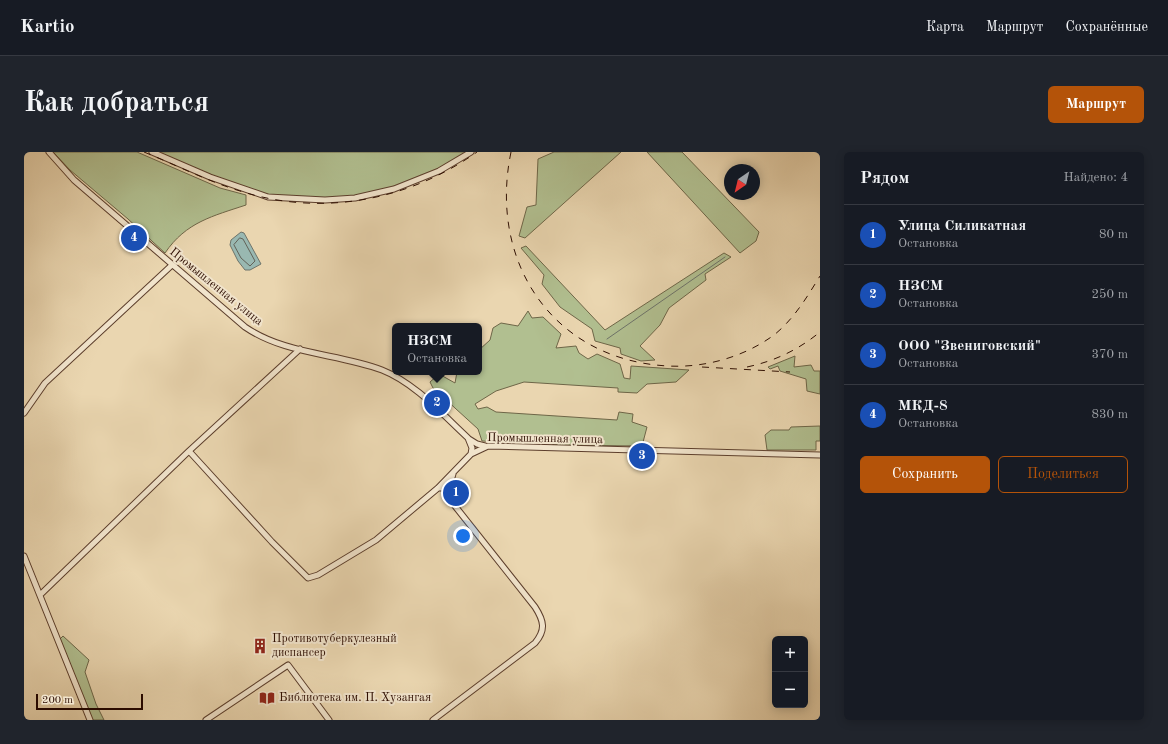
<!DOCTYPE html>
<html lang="ru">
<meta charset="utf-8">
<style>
body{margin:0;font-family:"Old Standard TT",serif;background:#20242c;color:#f1f3f6}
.controls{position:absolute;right:12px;bottom:12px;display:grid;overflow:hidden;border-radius:6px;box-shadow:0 2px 10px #0003}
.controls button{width:36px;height:36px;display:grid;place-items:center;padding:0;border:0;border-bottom:1px solid #363941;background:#171b24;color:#f1f3f6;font:20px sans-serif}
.compass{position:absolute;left:700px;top:12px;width:36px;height:36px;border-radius:50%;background:#171b24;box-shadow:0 2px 10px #0003;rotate:215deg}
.scale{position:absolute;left:12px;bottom:10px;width:107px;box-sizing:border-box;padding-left:4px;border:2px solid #2c0c00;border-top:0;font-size:11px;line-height:14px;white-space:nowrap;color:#2c0c00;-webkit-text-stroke:3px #f1e4cc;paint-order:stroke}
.you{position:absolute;left:439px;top:384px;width:14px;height:14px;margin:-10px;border:3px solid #fff;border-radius:50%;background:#1a73e8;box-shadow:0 0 0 6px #1a73e833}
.badge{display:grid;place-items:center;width:26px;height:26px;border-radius:50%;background:#b45309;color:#fff;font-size:13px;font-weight:700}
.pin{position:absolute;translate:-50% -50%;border:2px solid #fff;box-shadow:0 1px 4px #0006}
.popup{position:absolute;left:368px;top:171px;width:90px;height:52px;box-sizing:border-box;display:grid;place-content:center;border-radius:6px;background:#171b24;filter:drop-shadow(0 1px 3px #0005);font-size:13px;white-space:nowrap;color:#9ea1a6}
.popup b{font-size:15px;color:#f1f3f6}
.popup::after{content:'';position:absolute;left:50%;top:100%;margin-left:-8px;border:8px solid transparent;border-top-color:#171b24}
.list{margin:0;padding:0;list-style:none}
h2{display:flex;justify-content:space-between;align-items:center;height:52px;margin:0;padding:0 16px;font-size:17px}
h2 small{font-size:13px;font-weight:400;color:#9ea1a6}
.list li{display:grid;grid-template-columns:26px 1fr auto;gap:12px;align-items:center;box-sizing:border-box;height:60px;padding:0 16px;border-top:1px solid #363941}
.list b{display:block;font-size:15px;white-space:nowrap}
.list p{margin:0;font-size:13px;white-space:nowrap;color:#9ea1a6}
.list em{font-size:13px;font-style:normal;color:#9ea1a6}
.actions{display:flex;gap:8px;padding:12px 16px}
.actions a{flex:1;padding:9px 0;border:1px solid #b45309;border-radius:6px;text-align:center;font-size:14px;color:#b45309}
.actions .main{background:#b45309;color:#fff}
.map{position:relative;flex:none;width:796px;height:568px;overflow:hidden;border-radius:6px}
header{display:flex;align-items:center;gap:24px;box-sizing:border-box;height:56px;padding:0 20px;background:#171b24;border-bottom:1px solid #363941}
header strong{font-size:19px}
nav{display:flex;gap:22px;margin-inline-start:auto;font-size:14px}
.intro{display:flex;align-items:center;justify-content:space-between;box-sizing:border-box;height:96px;padding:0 24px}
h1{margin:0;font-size:28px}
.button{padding:10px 18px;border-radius:6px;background:#b45309;color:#fff;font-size:14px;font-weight:700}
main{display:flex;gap:24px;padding:0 24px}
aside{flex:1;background:#171b24;border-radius:6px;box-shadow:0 2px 10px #0003}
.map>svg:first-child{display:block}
</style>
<header>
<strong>Kartio</strong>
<nav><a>Карта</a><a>Маршрут</a><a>Сохранённые</a></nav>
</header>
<div class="intro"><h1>Как добраться</h1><a class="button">Маршрут</a></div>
<main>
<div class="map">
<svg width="796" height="568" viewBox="0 0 796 568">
<rect width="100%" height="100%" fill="#ead6b0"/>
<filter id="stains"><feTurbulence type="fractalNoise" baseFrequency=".005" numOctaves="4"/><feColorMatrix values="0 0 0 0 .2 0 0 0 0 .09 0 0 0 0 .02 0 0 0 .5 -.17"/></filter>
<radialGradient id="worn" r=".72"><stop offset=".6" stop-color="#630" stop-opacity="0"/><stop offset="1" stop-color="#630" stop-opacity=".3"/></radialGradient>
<path fill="#b1bf90" stroke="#6e6648" d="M29,0H113L196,36L222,43V53C189,64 162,70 141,101L104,67L46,18Z
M128,0H447L415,19L370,37L331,46L244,45Z
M530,0H597L501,86L495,84L503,55L512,53L514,7Z
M623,0H658L735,80L732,89L716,101Z
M502,94L581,178L700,101L707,105L681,122L682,128L645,156L636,173L616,194L631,208L617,209L597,202L596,196L571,189L568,177L536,155L518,132L520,123L497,96Z
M504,159L508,166L519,165L537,182L532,196L552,194L555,201L564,207L573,202L596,212L600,226L606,227L607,214L665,218L652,230L623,232L613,241L594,240V236L500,230L472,239L451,252L454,257L463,255L472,260L593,268L595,260L609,262L608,270L623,275L618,294L530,293L522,288L514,287L509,291L458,289L454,277L409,236L406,230L415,222L431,231L433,220H455V198L466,188L469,176L477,171L494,174Z
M771,204L770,215L787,213L790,219H796V242L783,239L782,227L756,219L754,214L746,217L744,215Z
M796,274V289H792V298H743L741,283L747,278H765L767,275Z
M39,484L65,508L61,520L72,552L80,568H68L36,487Z"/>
<path fill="#99b8b1" stroke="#6d736a" d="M217,80L220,81L237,112L226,118H221L214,109L206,93L207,88Z"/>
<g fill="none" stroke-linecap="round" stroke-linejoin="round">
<path stroke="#626258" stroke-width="1" d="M216,86L219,87L231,109L226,114L217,106L210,93Z"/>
<path stroke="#6d736a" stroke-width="1" d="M583,187L701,105"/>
<g stroke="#5c3e2c" stroke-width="7">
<path id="minor" d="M25,0L50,28L221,175C262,203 313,201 358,218C391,231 418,262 444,286L448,296L447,302
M128,0L186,25L244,45L301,48L331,46L370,37L415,19L447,0
M0,261L21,231L148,113
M445,287L453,292L461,294
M165,299L248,390L284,426L294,423L352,388L414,336L447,302L464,294L796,303
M414,336H420L427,343
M0,404L66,568
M16,443L165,299L276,197
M182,568L264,513L305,568
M409,568L511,491C522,478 520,469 511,455L431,354C425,344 425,332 429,322"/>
</g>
<use href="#minor" stroke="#f1e4cc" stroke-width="5"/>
<path stroke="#2c0c00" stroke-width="1" stroke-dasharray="7 7" stroke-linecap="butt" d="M120,0C152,13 183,29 216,39C297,65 384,49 453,0
M487,0C464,110 529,208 644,214C681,216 720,205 750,183C770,167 783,145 796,124
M678,215L766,220
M723,215C751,209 774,198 796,180"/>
</g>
<defs>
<g id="building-bare" transform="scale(1.2)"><path d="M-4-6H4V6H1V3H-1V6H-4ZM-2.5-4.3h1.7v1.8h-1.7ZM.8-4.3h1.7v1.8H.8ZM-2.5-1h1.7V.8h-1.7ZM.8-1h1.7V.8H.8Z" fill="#8f2418" stroke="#f1e4cc" stroke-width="2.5" paint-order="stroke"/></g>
<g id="library-bare" transform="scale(1.2)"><path d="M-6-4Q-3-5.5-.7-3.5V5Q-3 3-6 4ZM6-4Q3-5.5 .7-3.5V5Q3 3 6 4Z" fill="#8f2418" stroke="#f1e4cc" stroke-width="2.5" paint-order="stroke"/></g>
</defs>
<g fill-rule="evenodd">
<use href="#building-bare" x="236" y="494"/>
<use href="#library-bare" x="243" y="546"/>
</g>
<g text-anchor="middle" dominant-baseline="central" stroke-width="4" stroke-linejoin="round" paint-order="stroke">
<g font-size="12" fill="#2c0c00" stroke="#f1e4cc">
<text transform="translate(192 135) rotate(39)">Промышленная улица</text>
<text transform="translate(521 287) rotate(1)">Промышленная улица</text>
</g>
<g font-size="12" fill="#2c0c00" stroke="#f1e4cc" text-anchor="start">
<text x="248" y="487">Противотуберкулезный<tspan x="248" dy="14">диспансер</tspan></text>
<text x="255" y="546">Библиотека им. П. Хузангая</text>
</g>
</g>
<rect width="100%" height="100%" filter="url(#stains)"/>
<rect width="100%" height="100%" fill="url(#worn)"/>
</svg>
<div class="controls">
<button>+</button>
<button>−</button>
</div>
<svg class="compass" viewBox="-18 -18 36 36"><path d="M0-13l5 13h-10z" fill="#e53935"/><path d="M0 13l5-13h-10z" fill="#9ea1a6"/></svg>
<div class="scale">200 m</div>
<div class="you"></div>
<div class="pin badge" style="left:432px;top:341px;background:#1a4fb4">1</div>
<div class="pin badge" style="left:413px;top:251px;background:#1a4fb4">2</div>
<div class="popup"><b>НЗСМ</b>Остановка</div>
<div class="pin badge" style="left:618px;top:304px;background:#1a4fb4">3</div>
<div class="pin badge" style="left:110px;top:86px;background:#1a4fb4">4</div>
</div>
<aside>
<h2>Рядом<small>Найдено: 4</small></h2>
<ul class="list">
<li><span class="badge" style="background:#1a4fb4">1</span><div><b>Улица Силикатная</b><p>Остановка</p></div><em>80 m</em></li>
<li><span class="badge" style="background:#1a4fb4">2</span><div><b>НЗСМ</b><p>Остановка</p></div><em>250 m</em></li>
<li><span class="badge" style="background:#1a4fb4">3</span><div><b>ООО &quot;Звениговский&quot;</b><p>Остановка</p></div><em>370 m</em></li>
<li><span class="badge" style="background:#1a4fb4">4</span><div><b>МКД-8</b><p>Остановка</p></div><em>830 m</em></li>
</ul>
<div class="actions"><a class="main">Сохранить</a><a>Поделиться</a></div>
</aside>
</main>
